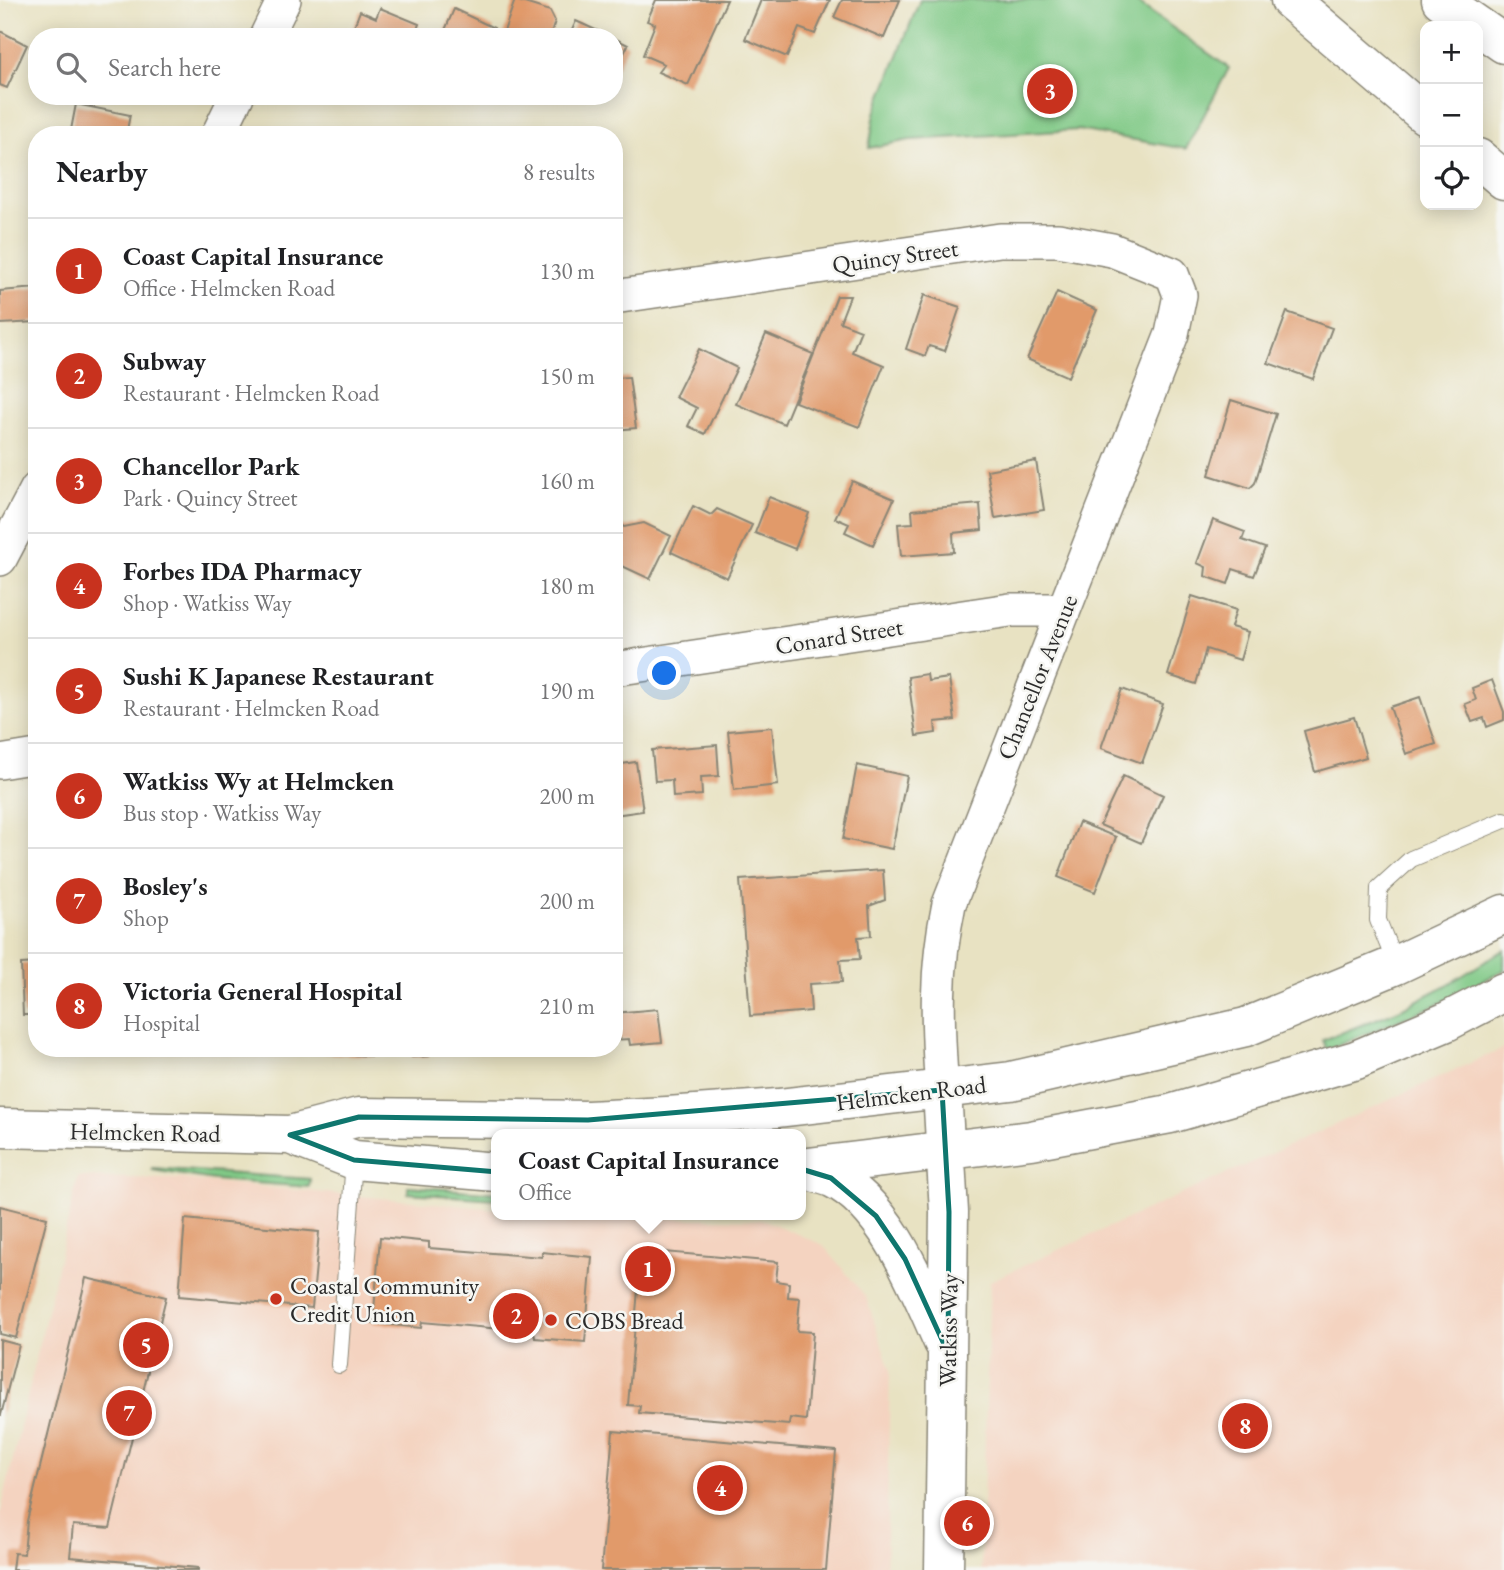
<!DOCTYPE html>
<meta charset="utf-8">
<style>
body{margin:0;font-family:"EB Garamond",serif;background:#f2f2f2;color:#202124}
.controls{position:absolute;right:21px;top:21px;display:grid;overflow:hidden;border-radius:14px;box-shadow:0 4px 18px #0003}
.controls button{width:63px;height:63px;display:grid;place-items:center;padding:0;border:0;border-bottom:2px solid #e0e0e0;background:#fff;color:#202124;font:35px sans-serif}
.you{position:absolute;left:665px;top:674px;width:24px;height:24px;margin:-18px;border:5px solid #fff;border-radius:50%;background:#1a73e8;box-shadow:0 0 0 10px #1a73e833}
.badge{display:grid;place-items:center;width:46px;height:46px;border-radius:50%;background:#c8321e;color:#fff;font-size:23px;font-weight:700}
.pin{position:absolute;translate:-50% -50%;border:4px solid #fff;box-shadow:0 2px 7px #0006}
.popup{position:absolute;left:491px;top:1129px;width:315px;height:91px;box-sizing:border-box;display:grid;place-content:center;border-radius:14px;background:#fff;filter:drop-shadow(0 2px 5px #0005);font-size:23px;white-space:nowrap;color:#757577}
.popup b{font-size:26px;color:#202124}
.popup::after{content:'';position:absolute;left:50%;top:100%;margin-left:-14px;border:14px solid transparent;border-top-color:#fff}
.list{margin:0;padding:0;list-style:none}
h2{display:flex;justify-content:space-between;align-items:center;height:91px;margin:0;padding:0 28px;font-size:30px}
h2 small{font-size:23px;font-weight:400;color:#757577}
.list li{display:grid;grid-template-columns:46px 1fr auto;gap:21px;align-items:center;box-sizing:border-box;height:105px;padding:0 28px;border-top:2px solid #e0e0e0}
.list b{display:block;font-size:26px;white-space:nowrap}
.list p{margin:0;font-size:23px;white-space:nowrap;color:#757577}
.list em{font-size:23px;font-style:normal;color:#757577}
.icon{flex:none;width:38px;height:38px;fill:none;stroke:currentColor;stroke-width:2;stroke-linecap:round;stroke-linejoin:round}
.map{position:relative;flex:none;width:1504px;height:1570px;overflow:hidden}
.search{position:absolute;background:#fff;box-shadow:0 4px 18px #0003;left:28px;top:28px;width:595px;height:77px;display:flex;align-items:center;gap:18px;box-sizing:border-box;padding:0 24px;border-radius:28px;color:#757577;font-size:26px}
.panel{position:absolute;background:#fff;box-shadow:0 4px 18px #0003;left:28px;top:126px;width:595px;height:931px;border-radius:28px}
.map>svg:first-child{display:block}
</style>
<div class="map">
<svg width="1504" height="1570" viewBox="0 0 1504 1570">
<rect width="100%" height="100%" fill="#f6f6f2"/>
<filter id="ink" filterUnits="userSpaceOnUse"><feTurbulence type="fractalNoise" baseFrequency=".0143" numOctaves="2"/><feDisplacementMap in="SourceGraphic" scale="14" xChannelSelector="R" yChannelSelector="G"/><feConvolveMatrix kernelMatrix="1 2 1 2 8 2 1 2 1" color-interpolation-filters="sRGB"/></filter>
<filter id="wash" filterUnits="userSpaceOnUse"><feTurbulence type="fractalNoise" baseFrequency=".00686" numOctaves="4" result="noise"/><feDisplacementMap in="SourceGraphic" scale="28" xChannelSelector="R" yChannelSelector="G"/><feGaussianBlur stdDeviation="1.57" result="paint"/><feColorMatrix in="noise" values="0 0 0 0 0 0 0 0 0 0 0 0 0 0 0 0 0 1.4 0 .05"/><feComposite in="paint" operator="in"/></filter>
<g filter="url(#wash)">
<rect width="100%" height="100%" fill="#e8e2c2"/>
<path fill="#f4d3c0" d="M1504,1048V1570H981L990,1281Z
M78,1177L180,1179L496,1209V1215L764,1220L823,1245L866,1297L890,1369L886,1570H0V1515Z"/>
<path fill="#80c986" stroke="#567a58" stroke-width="2" d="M920,0H1134L1229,68L1186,149L1078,130L910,140L869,148L875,113Z
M1504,950V970L1445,1001L1327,1050L1323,1040L1399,1010L1447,985Z
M152,1168L310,1179L309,1187L214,1180L152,1170Z
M408,1186L496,1193V1199L408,1193Z"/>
<g id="blocks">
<path fill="#e19a6a" d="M515,0L550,11L555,21L550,37H502Z
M656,0H727L688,85L658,72L664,64L643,55L655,24L647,21Z
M761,0H830L815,34L799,28L787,57L745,39Z
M842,0H900L884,38L834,17Z
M380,8L419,24L414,37H350L360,11L376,18Z
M454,9L494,28L490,37H442Z
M576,21L611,37H569Z
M0,31L27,45L7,88L0,85Z
M614,38L628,45L614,74Z
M76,104L130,115L126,135H70Z
M37,288V322L0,324V291Z
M1057,292L1097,310L1068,377L1027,359Z
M924,295L960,307L945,351L929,346L925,356L906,349Z
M837,296H850L840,322L861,330L852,352L884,365L859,427L795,402Z
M1287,312L1332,328L1313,379L1268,363Z
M766,334L813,354L784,424L736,404Z
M699,349L737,368L705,434L688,426L697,408L675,397Z
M629,377L636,428L614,430V396H619L617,378Z
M1231,400L1276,414L1255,483L1250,488L1209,475Z
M1036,461L1044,510L995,518L987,470Z
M852,481L894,499L873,545L845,532L849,524L835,518Z
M769,497L809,513L795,549L755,533Z
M980,504L982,530L953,533L954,552L901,556L898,524L913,523L912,510Z
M693,506L711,515L717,509L752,525L727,578L671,552Z
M614,520L624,527L644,523L671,536L650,579L618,564Z
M1213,520L1245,532L1242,540L1265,548L1254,576L1233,569L1228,584L1205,576L1206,567L1197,563Z
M1192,596L1236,610L1231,627L1248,632L1240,660L1206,649L1196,684L1168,675Z
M927,674L928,681L949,678L955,720L935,722L936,733L916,736L908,677Z
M1492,680L1504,712V720L1487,727L1484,718L1472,722L1465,704L1476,700L1472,688Z
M1122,689L1163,704L1142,763L1101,748Z
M1420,697L1436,744L1406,754L1390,707Z
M1354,717L1366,757L1315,772L1304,731Z
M772,727L778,785L734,790L728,731Z
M717,745L719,776L701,777L702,795L673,797L672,780L655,781L652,750Z
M636,762L643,811L614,815V765Z
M857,765L907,776L892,849L843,839Z
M1123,776L1163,795L1141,843L1100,825Z
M1079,822L1116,837L1095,892L1058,877Z
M883,870L885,900L869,906L871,936L858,937L860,959L840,960L842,982L809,984L811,1011L750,1016L740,880Z
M37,963V1015H23L21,964Z
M658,1009L662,1042L630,1045L629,1039L614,1040V1013Z
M323,1048H375V1056L324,1053Z
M412,1048H428L429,1056L412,1057Z
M0,1206L47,1218L16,1338L0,1334Z
M185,1219L319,1232L312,1308L179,1296Z
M380,1237L429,1242V1248L542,1257V1252L592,1257L585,1342L535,1338L534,1332L422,1322L421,1328L373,1323Z
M653,1251L778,1262L776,1281L789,1283L788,1297L800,1298L797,1331L813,1332L806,1420L790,1418L789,1425L639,1413L640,1406L628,1405L641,1255L652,1256Z
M86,1278L166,1297L110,1528L73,1525L70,1557L198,1568V1570H12L14,1553L24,1554L27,1521Z
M0,1340L19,1345L1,1415H0Z
M613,1431L836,1451L826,1570H601Z"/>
</g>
</g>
<g filter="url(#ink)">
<use href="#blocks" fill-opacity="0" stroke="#8a8676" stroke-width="2"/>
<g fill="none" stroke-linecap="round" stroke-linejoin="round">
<g stroke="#8a8676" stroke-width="18">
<path id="lane" d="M1396,965L1378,920L1379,888L1411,859L1504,820
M339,1365L354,1160"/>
</g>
<g stroke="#8a8676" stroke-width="36">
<path id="street" d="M266,37L284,0
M218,135L237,96
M614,297L1000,240H1058L1112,250L1172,274L1180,295L1172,334L949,904C935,969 937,1025 942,1090
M0,559L37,489
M614,669L1010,610H1064
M0,762L37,756"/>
</g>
<g stroke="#8a8676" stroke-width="41">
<path id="secondary" d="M942,1090L949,1212L944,1570
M0,1128L290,1135L359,1117L588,1120L667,1116L778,1108L1011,1081L1246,1027L1396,965L1504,914
M290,1135L354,1160L496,1172
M800,1168L1031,1140L1170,1114L1356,1060L1446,1022L1504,992
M801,1169C811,1172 822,1174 832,1178C888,1205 919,1289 943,1342"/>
</g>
<g stroke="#8a8676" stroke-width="41">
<path id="highway" d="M1290,0L1425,115
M1441,0L1504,44
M1478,158L1504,180"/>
</g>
<use href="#lane" stroke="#fff" stroke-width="16"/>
<use href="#street" stroke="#fff" stroke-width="33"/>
<use href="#secondary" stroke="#fff" stroke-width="38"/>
<use href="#highway" stroke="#fff" stroke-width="38"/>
</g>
</g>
<path fill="none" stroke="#0f766e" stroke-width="5" stroke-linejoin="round" d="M942,1090L949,1212L948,1353L905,1259L876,1216L831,1178L798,1168L639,1180L546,1176L354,1160L290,1135L359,1117L588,1120Z"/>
<g fill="#c8321e" stroke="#f6f6f2" stroke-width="2.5">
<circle cx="276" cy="1299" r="7"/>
<circle cx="551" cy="1320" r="7"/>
</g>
<g text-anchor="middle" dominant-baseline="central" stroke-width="5" stroke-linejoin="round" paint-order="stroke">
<g font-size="24" fill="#2b2b2b" stroke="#f6f6f2">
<text transform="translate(895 256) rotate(-8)">Quincy Street</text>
<text transform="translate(839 636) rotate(-9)">Conard Street</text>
<text transform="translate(1037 677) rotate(-68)">Chancellor Avenue</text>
<text transform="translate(911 1093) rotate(-7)">Helmcken Road</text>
<text transform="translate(145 1132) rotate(1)">Helmcken Road</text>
<text transform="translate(948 1330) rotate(-89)">Watkiss Way</text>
</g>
<g font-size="24" fill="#2b2b2b" stroke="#f6f6f2" text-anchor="start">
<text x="290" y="1285">Coastal Community<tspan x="290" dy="28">Credit Union</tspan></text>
<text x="565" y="1320">COBS Bread</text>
</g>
</g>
</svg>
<div class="controls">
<button>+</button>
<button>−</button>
<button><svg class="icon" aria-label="locate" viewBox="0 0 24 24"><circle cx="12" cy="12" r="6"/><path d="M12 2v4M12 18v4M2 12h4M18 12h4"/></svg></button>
</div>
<div class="you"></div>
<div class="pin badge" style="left:648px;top:1269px">1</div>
<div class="popup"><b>Coast Capital Insurance</b>Office</div>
<div class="pin badge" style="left:516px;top:1316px">2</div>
<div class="pin badge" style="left:1050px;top:91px">3</div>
<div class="pin badge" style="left:720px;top:1488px">4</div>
<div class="pin badge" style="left:146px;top:1345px">5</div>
<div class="pin badge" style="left:967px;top:1523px">6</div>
<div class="pin badge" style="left:129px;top:1413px">7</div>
<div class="pin badge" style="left:1245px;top:1426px">8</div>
<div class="search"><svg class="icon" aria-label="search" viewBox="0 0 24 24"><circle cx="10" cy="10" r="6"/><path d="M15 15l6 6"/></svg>Search here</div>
<section class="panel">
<h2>Nearby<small>8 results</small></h2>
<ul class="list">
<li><span class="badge">1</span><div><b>Coast Capital Insurance</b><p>Office · Helmcken Road</p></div><em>130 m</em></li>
<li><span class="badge">2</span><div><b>Subway</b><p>Restaurant · Helmcken Road</p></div><em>150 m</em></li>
<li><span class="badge">3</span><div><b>Chancellor Park</b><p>Park · Quincy Street</p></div><em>160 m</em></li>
<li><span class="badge">4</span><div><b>Forbes IDA Pharmacy</b><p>Shop · Watkiss Way</p></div><em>180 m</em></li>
<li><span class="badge">5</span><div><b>Sushi K Japanese Restaurant</b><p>Restaurant · Helmcken Road</p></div><em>190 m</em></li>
<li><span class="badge">6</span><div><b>Watkiss Wy at Helmcken</b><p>Bus stop · Watkiss Way</p></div><em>200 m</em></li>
<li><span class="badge">7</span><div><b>Bosley's</b><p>Shop</p></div><em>200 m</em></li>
<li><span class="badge">8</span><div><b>Victoria General Hospital</b><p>Hospital</p></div><em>210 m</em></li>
</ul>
</section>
</div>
